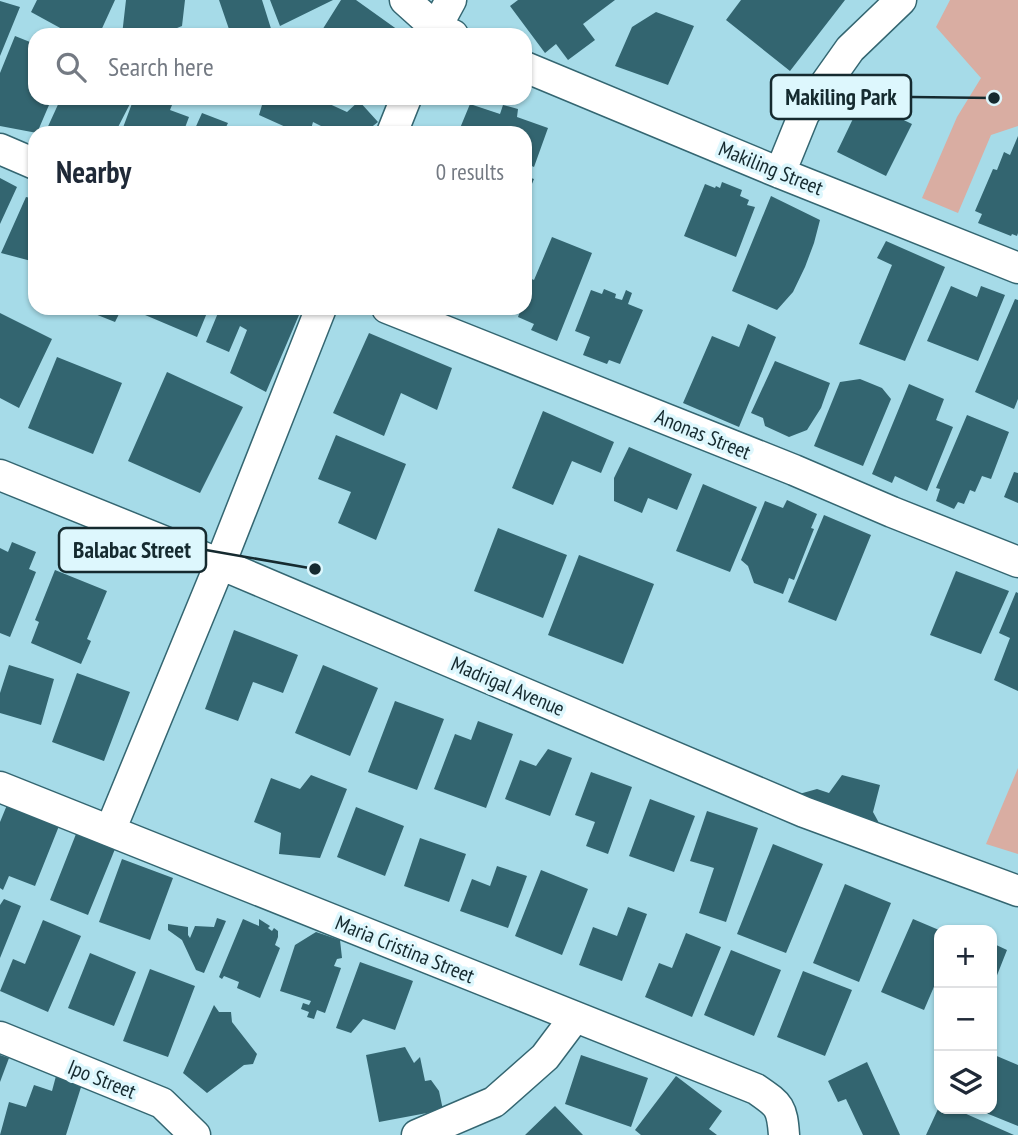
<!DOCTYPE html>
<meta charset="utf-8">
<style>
body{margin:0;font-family:"PT Sans Narrow",sans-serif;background:#f6f6f7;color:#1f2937}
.controls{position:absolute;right:21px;bottom:21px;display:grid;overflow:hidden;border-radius:14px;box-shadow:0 2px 5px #0004}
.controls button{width:63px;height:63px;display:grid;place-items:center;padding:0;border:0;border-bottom:2px solid #e0e1e3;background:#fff;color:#1f2937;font:35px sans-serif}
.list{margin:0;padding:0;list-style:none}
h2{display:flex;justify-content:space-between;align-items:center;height:91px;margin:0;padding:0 28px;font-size:30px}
h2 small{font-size:23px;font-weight:400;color:#747a83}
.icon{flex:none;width:38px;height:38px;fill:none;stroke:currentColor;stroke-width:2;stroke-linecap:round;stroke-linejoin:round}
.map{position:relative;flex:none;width:1018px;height:1135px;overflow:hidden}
.search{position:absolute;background:#fff;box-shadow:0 2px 5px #0004;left:28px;top:28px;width:504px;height:77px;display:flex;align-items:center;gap:18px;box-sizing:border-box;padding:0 24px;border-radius:21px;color:#747a83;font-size:26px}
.panel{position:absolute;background:#fff;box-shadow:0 2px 5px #0004;left:28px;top:126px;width:504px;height:189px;border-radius:21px}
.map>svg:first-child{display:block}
</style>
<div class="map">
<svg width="1018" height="1135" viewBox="0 0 1018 1135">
<rect width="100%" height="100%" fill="#a6dbe8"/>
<path fill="#d9ada2" d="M950,0H1018V126L991,135L958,213L922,198L957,117L981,78L936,27Z
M1018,768V854L986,844Z"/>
<path fill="#336570" d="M37,0H115L99,35H73L31,12Z
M126,0H185L182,26L160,35H122Z
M219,0H262L273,35H231Z
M270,0H333L280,26Z
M341,0H356L405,35H319Z
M518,0H615L583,24L595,40L568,60L556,44L545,53L510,6Z
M741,0H845L790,71L726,20Z
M0,1L20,7L0,56Z
M656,12L694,26L668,85L615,66L632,27Z
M15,36L35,44V98H52L37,133L0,126V73Z
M61,98H133L115,133H45Z
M134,98H168L174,100L170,110L189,117L183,133H121Z
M248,98H324L323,101L347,112L359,101L378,122L364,133H335L313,122L310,133H299L259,115L262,105Z
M862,100L912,124L886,176L837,152Z
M470,104L500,114L503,105L518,109L517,117L548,128L534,167L525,163V133H458Z
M202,113L228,123L223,133H193Z
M1018,136V233L1017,236L1012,234L1011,236L978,223L982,214L975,211L993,169L997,170L1004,152L1010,155Z
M525,176L534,179L525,201Z
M0,178L17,187L0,224Z
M722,182L742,190L740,196L749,200L747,205L755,207L736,257L684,236L705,184L715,188L716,186L720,188Z
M771,196L820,220L814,243L805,267L793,292L777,310L732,291Z
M26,197L35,199V262L1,253Z
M552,237L592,253L557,341L531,330L534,324L518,317L520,311L514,308H525V276L534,280Z
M886,241L945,267L905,361L859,344L892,265L877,258Z
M951,286L977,297L981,286L1005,295L978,361L927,341Z
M604,289L616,294L615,298L622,300L626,290L632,293L628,304L643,310L620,364L609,360L607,364L583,355L590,337L575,331L591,290L602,294Z
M1015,299L1018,300V399L1014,409L975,392Z
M80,308H122L115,322Z
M140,308H209L197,337L138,312Z
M220,308H302L266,392L230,373L247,330L240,326L229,352L206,342Z
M0,313L52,339L19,408L0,398Z
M748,324L776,337L739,427L683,403L712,336L739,347Z
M369,333L452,368L437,410L401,393L384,436L333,413Z
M57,357L122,383L93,454L28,428Z
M775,361L830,383L821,408L807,430L789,437L765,426L763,418L751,413Z
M167,372L243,407L200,493L128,461Z
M860,379L882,388L891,399L863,466L814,446L840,382Z
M909,384L944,399L936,420L953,427L927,491L895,476L892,483L872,474Z
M543,411L614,442L601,473L572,461L553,505L512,488Z
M967,415L1009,432L991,479L982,476L975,492L970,490L964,504L958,502L954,509L936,501L940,489L936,488Z
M336,435L406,464L376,540L338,523L351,492L318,479Z
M629,447L692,474L677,510L648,498L642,513L614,501V478Z
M1014,472L1018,473V503L1004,497Z
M703,484L757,507L730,572L676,551Z
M787,500L817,514L811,528L814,529L794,580L789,578L783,594L754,583L748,566L741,560L765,501L783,508Z
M824,515L871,535L836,621L788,602Z
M498,528L567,555L543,618L474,591Z
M12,542L36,552L29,569L36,572L10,637L0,633V548L8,552Z
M579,555L654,584L623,664L548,635Z
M55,570L107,591L87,639L91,641L81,664L31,643L39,622L35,620Z
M956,571L1009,591L981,654L930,635Z
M1016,592L1018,593V691L994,680L1010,638L999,633Z
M234,630L298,655L283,693L253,682L238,721L205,709Z
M9,665L54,679L41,725L0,713V693Z
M323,665L378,688L350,756L295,733Z
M77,673L130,692L104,761L52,742Z
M395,701L444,719L417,790L368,772Z
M478,721L513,734L486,808L434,789L455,734L471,740Z
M548,749L572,758L550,816L505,799L520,760L536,766Z
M591,772L632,787L608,854L586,846L595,822L575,815Z
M311,775L347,789L320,858L279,854L281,833L254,822L271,778L300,789Z
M842,775L880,785L873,812L884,832L792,796L817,789L829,793Z
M650,799L695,816L674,872L629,856Z
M7,805L59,826L35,886L9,876L3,890L0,888V822Z
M356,807L404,826L385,876L337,857Z
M707,811L758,828L726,922L699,913L714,868L690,861Z
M76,834L115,849L88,915L50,900Z
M420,838L466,854L449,902L404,886Z
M773,844L823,864L786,953L737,934Z
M122,859L173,878L150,940L99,922Z
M497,866L527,876L508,928L460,911L472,879L490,886Z
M541,870L588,889L562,955L515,936Z
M845,884L891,903L859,982L813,963Z
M4,899L21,906L0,958V905Z
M628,907L647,914L622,981L579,965L593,927L617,936Z
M217,918L226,921L204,973L196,970L182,940L168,930V924L188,927V935L190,938L195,926L214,927Z
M243,919L259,926V919L270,926L268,928L272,931L274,928L278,931V937L275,945L280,948L260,998L237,988L239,982L224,976L222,979L219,977Z
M913,919L939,930V975L924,1010L881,992Z
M43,920L81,936L48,1012L0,991L13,959L25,964Z
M316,932L340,940L342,958L337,959L334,966L341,968L325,1013L317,1010L314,1019L307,1017L309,1012L301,1009L303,1003L309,1005L311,1001L280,991L295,945Z
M686,933L721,947L692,1017L645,997L659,963L672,968Z
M992,943L1007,950L992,988Z
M731,950L781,970L754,1036L704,1015Z
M90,953L136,972L114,1026L68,1008Z
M360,962L413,981L395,1030L363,1019L351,1033L336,1028Z
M150,969L195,986L168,1057L123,1041Z
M803,971L852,990L825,1056L777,1037Z
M214,1005L219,1012H231L232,1022L257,1054L253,1064L244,1065L207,1093L183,1073Z
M405,1047L414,1063L420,1057L425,1081L431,1080L439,1091L443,1110L379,1122L366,1055Z
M992,1054L1018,1065V1126L976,1109H992Z
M0,1055L9,1058L0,1082Z
M581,1055L648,1078L631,1127L565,1104Z
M867,1062L900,1135H863L846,1099L838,1102L828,1081Z
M56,1076L82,1084L66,1135H0L9,1102L26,1107L34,1085L52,1091Z
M676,1076L722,1111L709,1129L717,1135H641L635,1130Z
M555,1106L583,1135H525Z
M938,1109H955L1014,1135H926Z"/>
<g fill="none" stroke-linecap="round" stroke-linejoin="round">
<g stroke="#346671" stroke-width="33">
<path id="minor" d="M405,0L435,27L453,35
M432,35L451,0
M525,67L780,173L1018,268
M392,133L406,98
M0,149L35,164
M780,173L804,114L850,49L901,0
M387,308L794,470L892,512L1018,562
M0,475L220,564L804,812L1018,891
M0,787L756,1089C779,1105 782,1106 784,1135
M110,831L220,564L321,308
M0,1037L162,1103L195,1135
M417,1135L494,1102L545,1057L575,1017"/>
</g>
<use href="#minor" stroke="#fff" stroke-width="30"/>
</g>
<g text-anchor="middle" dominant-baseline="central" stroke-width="7" stroke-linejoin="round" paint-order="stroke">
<g font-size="21" fill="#152a2f" stroke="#ddf7fd">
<text transform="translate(771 168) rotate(22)">Makiling Street</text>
<text transform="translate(703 434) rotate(22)">Anonas Street</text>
<text transform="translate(508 686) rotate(23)">Madrigal Avenue</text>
<text transform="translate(405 949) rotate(22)">Maria Cristina Street</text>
<text transform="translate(102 1079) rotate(22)">Ipo Street</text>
</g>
</g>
<path fill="none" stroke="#152a2f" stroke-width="2.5" d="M994 98L911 97M315 569L206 550"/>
<g fill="#152a2f" stroke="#ddf7fd" stroke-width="2.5">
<circle cx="994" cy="98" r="7"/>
<circle cx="315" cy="569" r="7"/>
</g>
<g fill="#ddf7fd" stroke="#152a2f" stroke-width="2.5">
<rect x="771" y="75" width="140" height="44" rx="7"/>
<rect x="59" y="528" width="147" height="44" rx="7"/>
</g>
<g font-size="23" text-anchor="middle" font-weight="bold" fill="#152a2f">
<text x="841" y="105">Makiling Park</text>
<text x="132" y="558">Balabac Street</text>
</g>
</svg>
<div class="controls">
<button>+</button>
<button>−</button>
<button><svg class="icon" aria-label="layers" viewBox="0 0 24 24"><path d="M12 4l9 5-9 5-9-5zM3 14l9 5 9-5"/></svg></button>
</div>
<div class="search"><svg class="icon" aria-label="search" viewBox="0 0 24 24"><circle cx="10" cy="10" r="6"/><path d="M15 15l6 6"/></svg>Search here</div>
<section class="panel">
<h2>Nearby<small>0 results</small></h2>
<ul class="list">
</ul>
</section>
</div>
